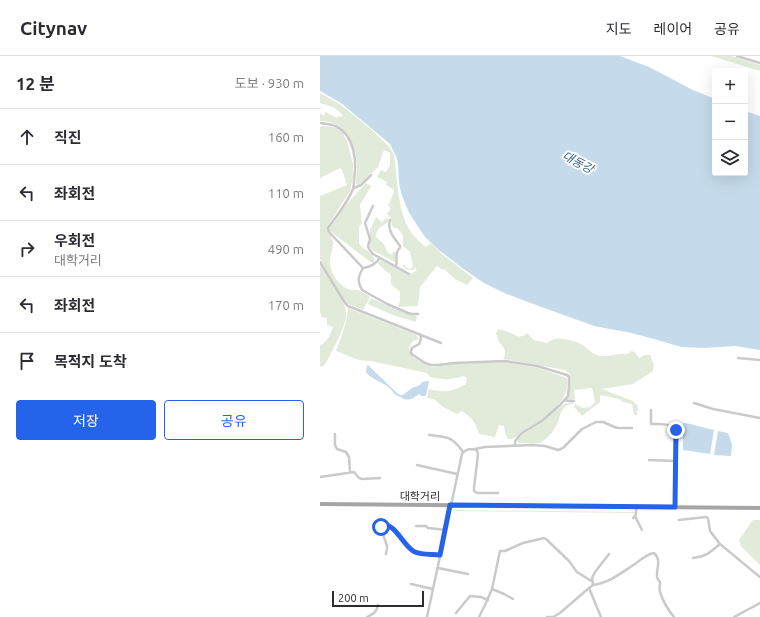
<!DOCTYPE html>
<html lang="ko">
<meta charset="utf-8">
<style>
body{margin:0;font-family:Ubuntu,"Noto Sans KR",sans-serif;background:#f7f7f7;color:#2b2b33}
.controls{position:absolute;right:12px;top:12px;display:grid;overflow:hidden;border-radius:4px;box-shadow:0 4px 16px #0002}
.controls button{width:36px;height:36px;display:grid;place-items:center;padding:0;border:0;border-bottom:1px solid #e1e1e2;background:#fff;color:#2b2b33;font:20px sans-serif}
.scale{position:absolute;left:12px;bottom:10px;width:92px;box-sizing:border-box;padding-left:4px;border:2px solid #2d2d2d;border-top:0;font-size:11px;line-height:14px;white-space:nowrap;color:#2d2d2d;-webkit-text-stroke:3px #fff;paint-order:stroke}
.stop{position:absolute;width:12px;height:12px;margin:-9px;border:3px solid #2563eb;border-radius:50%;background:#fff}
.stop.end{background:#2563eb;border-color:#fff;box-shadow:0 1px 4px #0008}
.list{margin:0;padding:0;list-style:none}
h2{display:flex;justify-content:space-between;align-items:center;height:52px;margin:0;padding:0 16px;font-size:17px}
h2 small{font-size:13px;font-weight:400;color:#7c7c81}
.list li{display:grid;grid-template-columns:26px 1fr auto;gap:12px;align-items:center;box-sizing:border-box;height:56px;padding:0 16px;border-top:1px solid #e1e1e2}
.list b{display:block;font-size:15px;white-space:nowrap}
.list p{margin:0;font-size:13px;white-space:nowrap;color:#7c7c81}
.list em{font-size:13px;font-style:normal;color:#7c7c81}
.actions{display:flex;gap:8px;padding:12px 16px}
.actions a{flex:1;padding:9px 0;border:1px solid #2563eb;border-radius:4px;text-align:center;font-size:14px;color:#2563eb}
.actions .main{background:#2563eb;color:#fff}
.icon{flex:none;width:22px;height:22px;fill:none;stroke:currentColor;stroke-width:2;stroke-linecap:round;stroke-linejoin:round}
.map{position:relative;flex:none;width:440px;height:561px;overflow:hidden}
header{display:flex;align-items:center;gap:24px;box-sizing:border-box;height:56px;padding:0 20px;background:#fff;border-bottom:1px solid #e1e1e2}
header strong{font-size:19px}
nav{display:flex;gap:22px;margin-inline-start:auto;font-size:14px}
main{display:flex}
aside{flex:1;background:#fff}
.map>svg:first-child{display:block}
</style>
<header>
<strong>Citynav</strong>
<nav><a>지도</a><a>레이어</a><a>공유</a></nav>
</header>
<main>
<aside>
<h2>12 분<small>도보 · 930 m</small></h2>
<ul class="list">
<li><svg class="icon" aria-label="ahead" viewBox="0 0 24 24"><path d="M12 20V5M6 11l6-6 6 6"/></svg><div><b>직진</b></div><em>160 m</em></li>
<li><svg class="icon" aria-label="left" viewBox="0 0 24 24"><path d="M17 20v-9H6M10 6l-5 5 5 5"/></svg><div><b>좌회전</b></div><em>110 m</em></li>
<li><svg class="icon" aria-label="right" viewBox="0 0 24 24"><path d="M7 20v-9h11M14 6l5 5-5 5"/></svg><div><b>우회전</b><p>대학거리</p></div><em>490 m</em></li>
<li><svg class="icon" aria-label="left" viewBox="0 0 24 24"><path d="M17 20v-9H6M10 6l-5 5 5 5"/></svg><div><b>좌회전</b></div><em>170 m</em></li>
<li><svg class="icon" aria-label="arrive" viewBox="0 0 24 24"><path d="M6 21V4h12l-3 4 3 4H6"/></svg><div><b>목적지 도착</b></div></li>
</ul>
<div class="actions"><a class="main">저장</a><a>공유</a></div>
</aside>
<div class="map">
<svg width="440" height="561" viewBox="0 0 440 561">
<rect width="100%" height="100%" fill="#fff"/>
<path fill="#e2ebd9" d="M391,0H411L440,9V15Z
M0,37L21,49L53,75L70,92L74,99C77,120 78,155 89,173C93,180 99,185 106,191L111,187L122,198L153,222L147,229L135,223L124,213L123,214L117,210L100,231L98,250L78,251L80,245V236L71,228V219L58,208V206L61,204L89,218H91L97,214L95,212L93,214H87L83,210V209H85C87,214 90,214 93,210L90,196L83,190C83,180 84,179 77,172H74L72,169L71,163L67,158L71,152L68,150L74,136L73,133L66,129L67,126L57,121L61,114L66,116L70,109V97L64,94L58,111L52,117H50C46,121 43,127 37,129L36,127C36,121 37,116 37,111C37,88 25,65 0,65V57L4,60L5,56L17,62L19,60L22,61V58L13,51L0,47Z
M3,70L13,71L22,76L27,85L33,108V121L30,135L7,171C7,178 13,180 13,187C13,194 10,199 10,205C10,217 19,231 31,234C34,234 36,233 40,235C43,236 47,239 50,241L43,254L26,247L0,203V140L27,129L22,114L20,112L2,121L0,123V71Z
M46,127L51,130L40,149L42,167L39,171V187L43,192L52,198L54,202V206L52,207L49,205L10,175V172L11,170L26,149Z
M56,161L62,166L67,162L69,164C63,173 58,167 56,181L64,188L67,196L72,199L73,195L75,196L76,205L75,206L52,194L50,191V174Z
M0,209C7,220 24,243 26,255C28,268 11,297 5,309L0,311V289C8,285 10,279 13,271L7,269V262L2,261L0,256Z
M51,242C66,249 81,257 97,260L96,266L73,259L50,249L48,248Z
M28,252L96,279L99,283L93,285L90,289L89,292L90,297L93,301L106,309L113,311L135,308L186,306L218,312L247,322C250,339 236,353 223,363C218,366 213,368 209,371C205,373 199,381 194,382C192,383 190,383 188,383L185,377L184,370L179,369L175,381L159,378C155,365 153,363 142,355L137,358L123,351L114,343L107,342L109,333C125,337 132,336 146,328L147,322L144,320C130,324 124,324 110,321L107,317L51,305C36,305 30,300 16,295C21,281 27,267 28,252Z
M178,273C181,274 183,274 185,275C195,277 198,285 207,277L214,284L227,287C229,286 232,283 235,283C242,281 259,286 264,290C269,294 274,299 280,300C289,301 299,297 308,298L311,295L315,296L319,302L325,299H330L334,309L333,315L313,328L282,333L313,345L318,350L317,359H314L312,348L303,346L299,343L280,339V346L262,360L254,351L255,348L263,352L270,351L275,346L274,340L272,332L254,334L255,343L251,344L247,343C251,336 250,327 250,319L245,314L184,303L185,297L184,292L179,286L176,277Z
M253,346V348C242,349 241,357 238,366C235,373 227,385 219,387C214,388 205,387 199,387L197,384L203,378L224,364L244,348Z
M133,454L315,456V457L133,455Z
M433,464H440V509L421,490L419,484Z"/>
<path fill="#c5dbeb" d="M0,0H300L329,11L373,34L395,43V117H425V55L440,60V294L415,290L384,292L362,291L312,277L274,270L205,245L182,236L164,227L145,214L120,195L105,181L91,160L86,150L81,137L79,126L78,107L76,100L70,88L21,47L0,35Z
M48,309L78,338L81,339H83L92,332L100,329L102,326L107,325H109L106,340H102L99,338C95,341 90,345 84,343C82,342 78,340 76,339C73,337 71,332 67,330C60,325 51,323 46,316L47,310Z
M363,367H366L394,374L390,398L363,394Z
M398,375L408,377L412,388L411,400L394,399Z"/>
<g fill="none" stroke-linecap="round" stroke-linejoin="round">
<path stroke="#cacaca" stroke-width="2.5" d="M417,0L440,7
M0,67C5,68 11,68 15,70C35,79 37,106 34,124C34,127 34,130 33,133C28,146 18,158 10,169L8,172L9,176L43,212C38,221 37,225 42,234L67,248L88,257L92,258H98
M34,132L41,129L51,119
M53,150L45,167L50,183L48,190L49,193L53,198L89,218
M70,164C67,175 74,181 80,190V192C74,196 78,204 76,210
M0,206L25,247L28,250L121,287
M43,212C51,211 55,208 60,202
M100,278L101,282L100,286L99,288L92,292L91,295V297L93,299L105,307L111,309H118L135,307L185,305L217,310L247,319L249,321V330L248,340L240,349L223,364L202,377L195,385V389
M418,302L440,304
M244,344L249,345H254
M374,347L393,353L440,362
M331,354V368C340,368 351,367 356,374L355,451
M15,378V389L17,393L26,396L29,401L30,416
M109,379C127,381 132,380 143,396
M155,393L165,391L212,389L225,390L238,394L241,393L244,391L262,373L276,366H283L297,372H312
M329,404L355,405
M97,409L137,418
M0,421L34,416L39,422L42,423L60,422
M315,460L322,474
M313,462C317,459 316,456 316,451
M359,464L386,461L388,462L390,475L400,488L440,521
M96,470H106L108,472L126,474
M66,498L67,493V490L61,472L62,470C76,466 82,488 92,494C99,499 113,498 121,499
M373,502C387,500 389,497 400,488
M118,512L148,518
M91,528L113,533
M273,529C289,527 301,517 315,508C320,504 327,498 334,497C342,504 336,512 337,521C338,525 339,523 340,527C340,530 339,533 340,536C343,545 348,554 354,561
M269,532L281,561
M172,533L184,538L193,543
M136,557L150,540L161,541L168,544
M47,561C53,558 57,556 58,549
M107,561L142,398C145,393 149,393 155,393L157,395L158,398L154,432V435L157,437H178
M159,561L165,549L172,533L180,495H185L203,487L224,482L226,483L249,505L257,516L273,526
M227,561H233L240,557L269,532L273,529L272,522L275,516L289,498
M414,561L440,547"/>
<path stroke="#a5a5a5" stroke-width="4" d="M0,448L440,452"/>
</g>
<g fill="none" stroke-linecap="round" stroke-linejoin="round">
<path stroke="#2563eb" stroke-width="5" d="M61,471C73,462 84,492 95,496C102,499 112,498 120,499L130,449L355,451L356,374"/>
</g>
<g text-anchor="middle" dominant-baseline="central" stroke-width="4" stroke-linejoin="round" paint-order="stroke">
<g font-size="11" fill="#2d2d2d" stroke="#fff">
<text x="100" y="440">대학거리</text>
</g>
<g font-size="12" font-style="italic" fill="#3a6c8f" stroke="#fff">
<text transform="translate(258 106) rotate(28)">대동강</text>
</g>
</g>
</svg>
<div class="controls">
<button>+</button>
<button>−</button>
<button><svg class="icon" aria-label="layers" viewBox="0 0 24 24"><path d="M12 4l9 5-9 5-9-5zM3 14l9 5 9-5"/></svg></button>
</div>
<div class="scale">200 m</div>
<div class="stop" style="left:61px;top:471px"></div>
<div class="stop end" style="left:356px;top:374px"></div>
</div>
</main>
